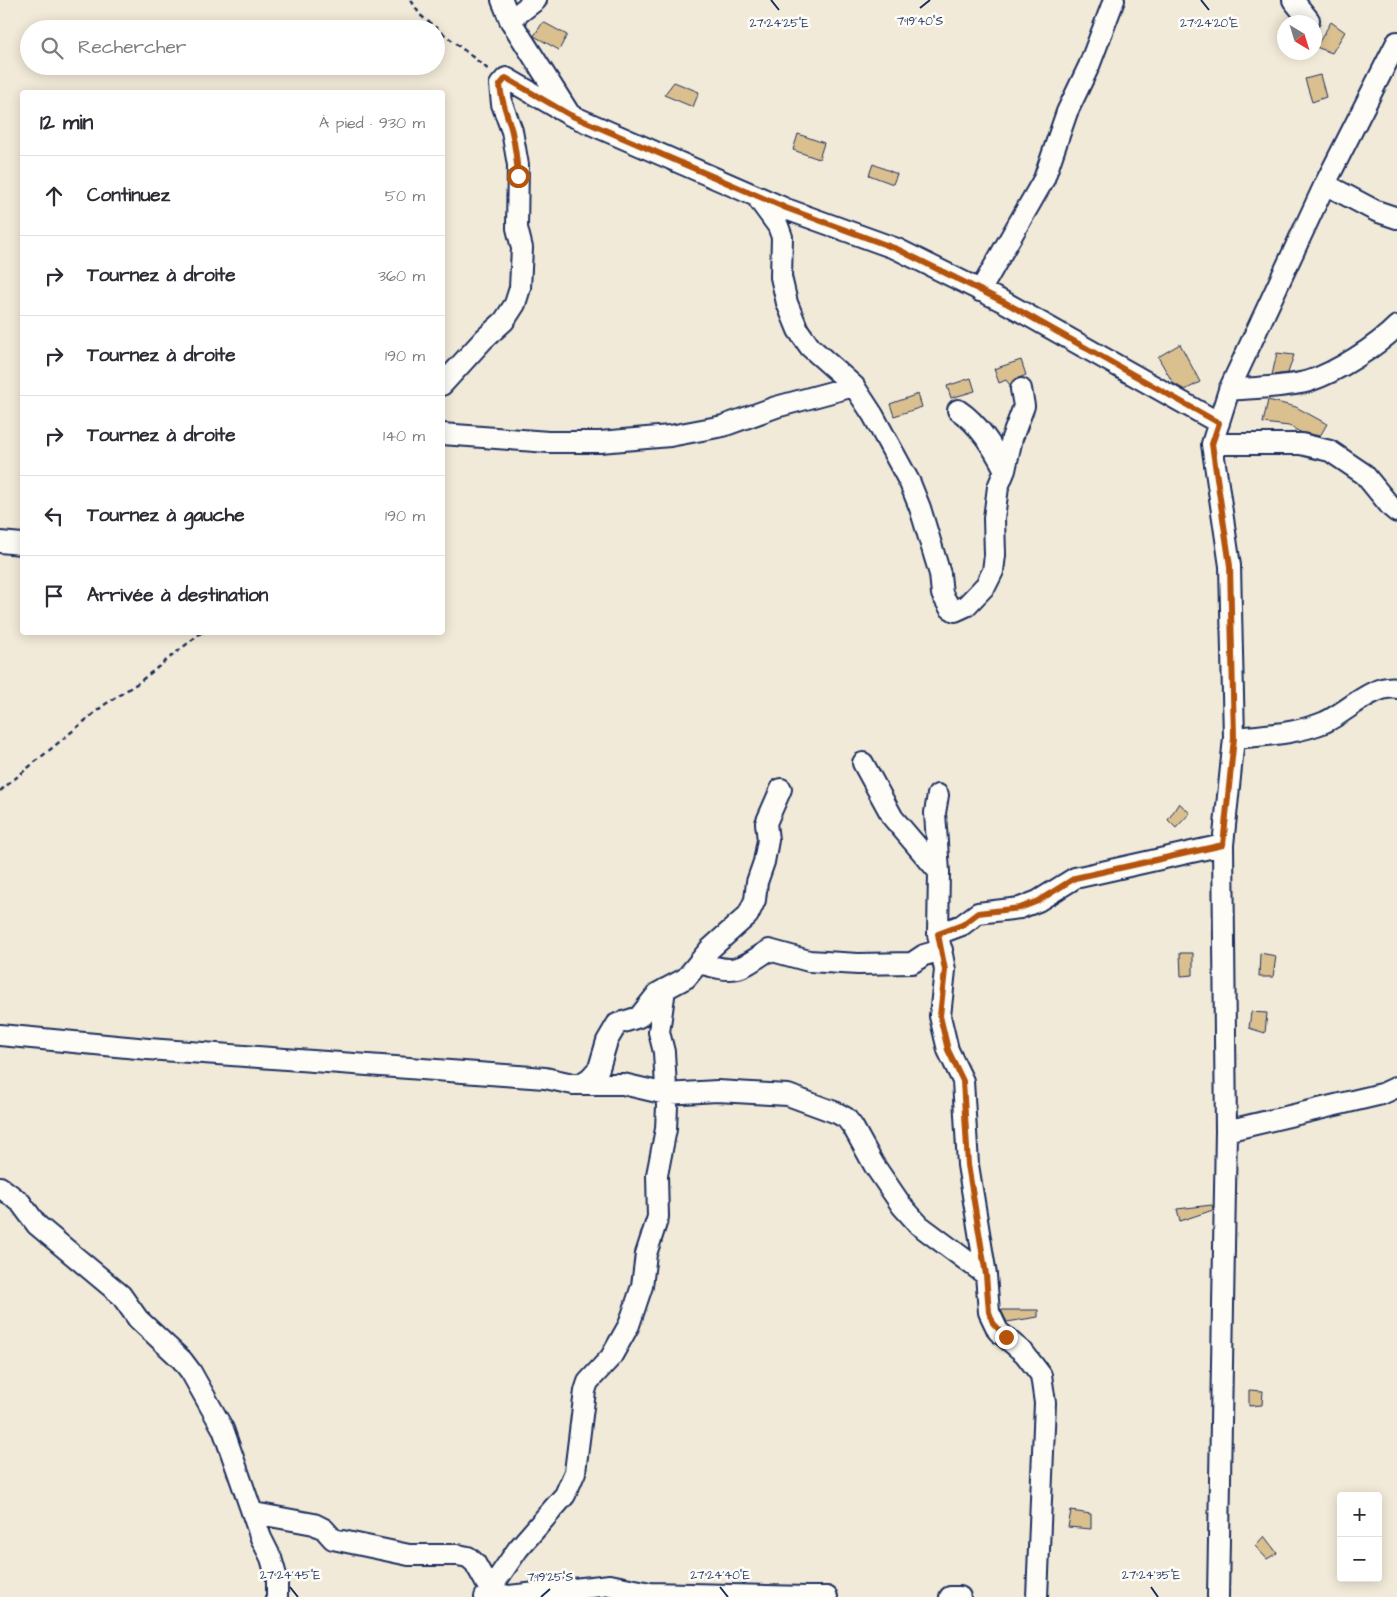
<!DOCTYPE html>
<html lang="fr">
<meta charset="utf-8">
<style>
body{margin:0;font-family:"Architects Daughter",sans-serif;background:#f7f7f7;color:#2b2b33}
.controls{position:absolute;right:15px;bottom:15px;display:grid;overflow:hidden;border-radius:5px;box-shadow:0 2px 12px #0003}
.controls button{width:45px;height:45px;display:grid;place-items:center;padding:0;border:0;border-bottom:1px solid #e1e1e2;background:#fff;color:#2b2b33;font:25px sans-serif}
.compass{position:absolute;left:1277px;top:15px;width:45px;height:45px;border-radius:50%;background:#fff;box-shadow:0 2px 12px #0003;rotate:142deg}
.stop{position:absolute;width:15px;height:15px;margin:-11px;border:4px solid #b45309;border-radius:50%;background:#fff}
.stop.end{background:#b45309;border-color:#fff;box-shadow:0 1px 5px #0008}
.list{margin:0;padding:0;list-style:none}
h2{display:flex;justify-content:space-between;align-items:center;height:65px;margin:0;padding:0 20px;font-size:21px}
h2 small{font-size:16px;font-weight:400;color:#7c7c81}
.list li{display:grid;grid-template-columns:32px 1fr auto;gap:15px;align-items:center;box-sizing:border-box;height:80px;padding:0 20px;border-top:1px solid #e1e1e2}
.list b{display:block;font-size:19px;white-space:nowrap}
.list em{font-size:16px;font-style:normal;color:#7c7c81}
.icon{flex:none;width:28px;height:28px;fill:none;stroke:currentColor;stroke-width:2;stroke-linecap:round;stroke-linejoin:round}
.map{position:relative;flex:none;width:1397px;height:1597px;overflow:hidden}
.search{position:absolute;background:#fff;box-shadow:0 2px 12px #0003;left:20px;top:20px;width:425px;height:55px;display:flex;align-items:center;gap:12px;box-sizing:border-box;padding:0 18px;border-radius:28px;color:#7c7c81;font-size:19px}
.panel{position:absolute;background:#fff;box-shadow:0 2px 12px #0003;left:20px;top:90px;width:425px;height:545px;border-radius:5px}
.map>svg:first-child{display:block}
</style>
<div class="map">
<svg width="1397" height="1597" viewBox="0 0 1397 1597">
<rect width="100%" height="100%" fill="#f2ead8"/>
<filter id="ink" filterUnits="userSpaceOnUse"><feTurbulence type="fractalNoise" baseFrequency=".02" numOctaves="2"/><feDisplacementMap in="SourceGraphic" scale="10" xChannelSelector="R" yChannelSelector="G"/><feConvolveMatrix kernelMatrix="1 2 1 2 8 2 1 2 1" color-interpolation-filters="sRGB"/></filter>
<g filter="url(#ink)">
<path fill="#dabf8f" stroke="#1b2f5e" d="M543,22L567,35L559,50L534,36Z
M1331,22L1345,32L1332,53L1316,47Z
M1320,75L1326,97L1312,102L1305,79Z
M674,82L699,92L693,107L664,95Z
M798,134L824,143L819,159L793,150Z
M873,164L897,174L893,184L869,175Z
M1180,344L1200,382L1185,390L1173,383L1158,357Z
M1277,353L1294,355L1288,373L1272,375Z
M1021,360L1026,375L1014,380L1010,385L1006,380L999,383L994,369Z
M971,378L975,391L951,398L947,386Z
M918,394L922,407L894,416L890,404Z
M1268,400L1296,407L1327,424L1320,436L1300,432L1289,426L1263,423Z
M1179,803L1190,813L1176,828L1168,820Z
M1180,953H1193V975L1181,976Z
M1260,953L1276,956L1273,977H1259Z
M1251,1012L1267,1013L1265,1033L1249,1028Z
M1212,1205L1213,1210L1180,1221L1177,1209Z
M1001,1310H1038V1317L1007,1322Z
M1249,1390L1263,1391L1262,1405L1249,1406Z
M1071,1511L1091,1514V1529L1068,1527Z
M1264,1536L1277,1553L1267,1559L1255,1546Z"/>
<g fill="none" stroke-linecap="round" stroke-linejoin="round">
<g stroke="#1b2f5e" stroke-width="24">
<path id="minor" d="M502,0L510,20L569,113
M1293,0L1309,20
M510,20L536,0
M1325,184L1376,211L1397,218
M756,196L778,226L782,237L781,277L787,303L798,330L810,347L854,386L873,415L910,483L920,508L940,574L942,594L950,608L955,611L966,606L986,585L993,571L995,555L994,518L998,487L1005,470C993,447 979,424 958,410
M980,291L1044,179L1067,112L1089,66L1114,0
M442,385L484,339L504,321L515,304L520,288L522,248L517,228L518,165L512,131L502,104L500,85L506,78L570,115L786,209L897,249L1006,303L1219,423
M1229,390C1251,388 1290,387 1309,381C1337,372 1377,346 1397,326
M442,434L548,442H600L670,436L723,426L776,407L854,386
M1212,444H1301L1330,451L1364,474L1391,507L1397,512
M1005,470L1012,438L1024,406L1021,389
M0,542L22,544
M1234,738C1265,735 1296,734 1325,722C1347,712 1373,684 1397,688
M863,763L893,818L939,872L938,934L945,970L940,1016L948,1050L963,1081L968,1165L986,1275L989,1312L998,1331L1024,1353L1041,1375L1045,1403L1037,1597
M938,795L935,813L939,872
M938,934L962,925L978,913L1020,908L1038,901L1075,878L1223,845
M700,963C736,974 739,970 769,950L809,961L858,964L912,963L924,955L942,950
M0,1035L148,1049L545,1078L573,1084H623L666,1094L717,1091L788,1095L837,1113L846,1118L853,1127L874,1165L902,1206L919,1225L986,1275
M581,1084L590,1078L599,1068L607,1041L617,1024L639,1017L658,993L686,978L710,949L748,915L755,900L757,882L764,862L768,840L766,823L781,789
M1226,1131L1382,1094L1397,1087
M0,1187L20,1202L37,1225L121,1295L138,1319L182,1360L191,1372L223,1429L261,1538L271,1558L277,1579V1597
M254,1513L314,1524L324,1529L333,1539L409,1555H458L468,1557L475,1563L490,1590L494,1593L509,1596L610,1585L650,1593L807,1597
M485,1597L518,1549L565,1495L575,1472L585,1391L588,1382L611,1357L629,1325L642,1286L646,1254L658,1217L657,1175L666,1129L667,1106L664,1052L659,1032L665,989
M808,1597H827
M950,1597H960
M1218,1597L1226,1131L1223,845L1234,738L1230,566L1212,444L1229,390L1325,184L1397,42"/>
</g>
<path stroke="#1b2f5e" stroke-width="2.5" stroke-dasharray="5 4" stroke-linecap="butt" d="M411,0L420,15L489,70
M0,791L104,705L138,683L202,632"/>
<use href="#minor" stroke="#fdfcf7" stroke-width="20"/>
</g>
</g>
<g fill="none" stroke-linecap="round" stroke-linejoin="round" filter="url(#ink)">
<path stroke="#b45309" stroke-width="6" d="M518,176C517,161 515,146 512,132C508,115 501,102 500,85L506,78L570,115L786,208L897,249L1006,303L1219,423L1212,444L1230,566L1234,738L1223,845L1075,878L1038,901L1020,908L978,913L962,925L938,934L945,970L940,1016L948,1050L963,1081L968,1165L986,1275L989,1312L993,1323L1006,1337"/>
</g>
<path fill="none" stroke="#1b2f5e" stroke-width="2" d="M771,0L779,10M1201,0L1209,10M920,8L930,0M290,1587L298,1597M720,1587L728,1597M1151,1587L1158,1597M541,1597L550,1589"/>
<g font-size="12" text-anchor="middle" fill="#1b2f5e" stroke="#fdfcf7" stroke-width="5" stroke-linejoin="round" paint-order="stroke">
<text x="920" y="25">7°19'40"S</text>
<text x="779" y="27">27°24'25"E</text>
<text x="1209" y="27">27°24'20"E</text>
<text x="290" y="1579">27°24'45"E</text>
<text x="720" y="1579">27°24'40"E</text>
<text x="1151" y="1579">27°24'35"E</text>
<text x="550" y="1581">7°19'25"S</text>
</g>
</svg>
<div class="controls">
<button>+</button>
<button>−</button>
</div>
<svg class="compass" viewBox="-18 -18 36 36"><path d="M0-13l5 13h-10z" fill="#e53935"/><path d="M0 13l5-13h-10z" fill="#7c7c81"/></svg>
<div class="stop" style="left:518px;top:176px"></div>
<div class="stop end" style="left:1006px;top:1337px"></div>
<div class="search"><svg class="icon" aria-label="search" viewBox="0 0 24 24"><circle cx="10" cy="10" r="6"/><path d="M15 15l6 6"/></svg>Rechercher</div>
<section class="panel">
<h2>12 min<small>À pied · 930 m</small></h2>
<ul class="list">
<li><svg class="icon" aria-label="ahead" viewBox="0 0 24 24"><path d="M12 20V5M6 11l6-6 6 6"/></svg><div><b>Continuez</b></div><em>50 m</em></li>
<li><svg class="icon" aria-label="right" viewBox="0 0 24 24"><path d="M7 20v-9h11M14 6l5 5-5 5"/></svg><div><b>Tournez à droite</b></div><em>360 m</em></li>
<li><svg class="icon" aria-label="right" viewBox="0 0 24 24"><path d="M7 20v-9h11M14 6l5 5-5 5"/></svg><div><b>Tournez à droite</b></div><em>190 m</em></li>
<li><svg class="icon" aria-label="right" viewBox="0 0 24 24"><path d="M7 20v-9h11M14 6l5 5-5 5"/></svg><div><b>Tournez à droite</b></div><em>140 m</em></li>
<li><svg class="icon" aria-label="left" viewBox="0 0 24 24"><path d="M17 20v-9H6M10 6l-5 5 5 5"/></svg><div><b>Tournez à gauche</b></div><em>190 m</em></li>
<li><svg class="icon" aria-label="arrive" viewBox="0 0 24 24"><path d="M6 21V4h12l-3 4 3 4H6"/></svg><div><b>Arrivée à destination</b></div></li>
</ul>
</section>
</div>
